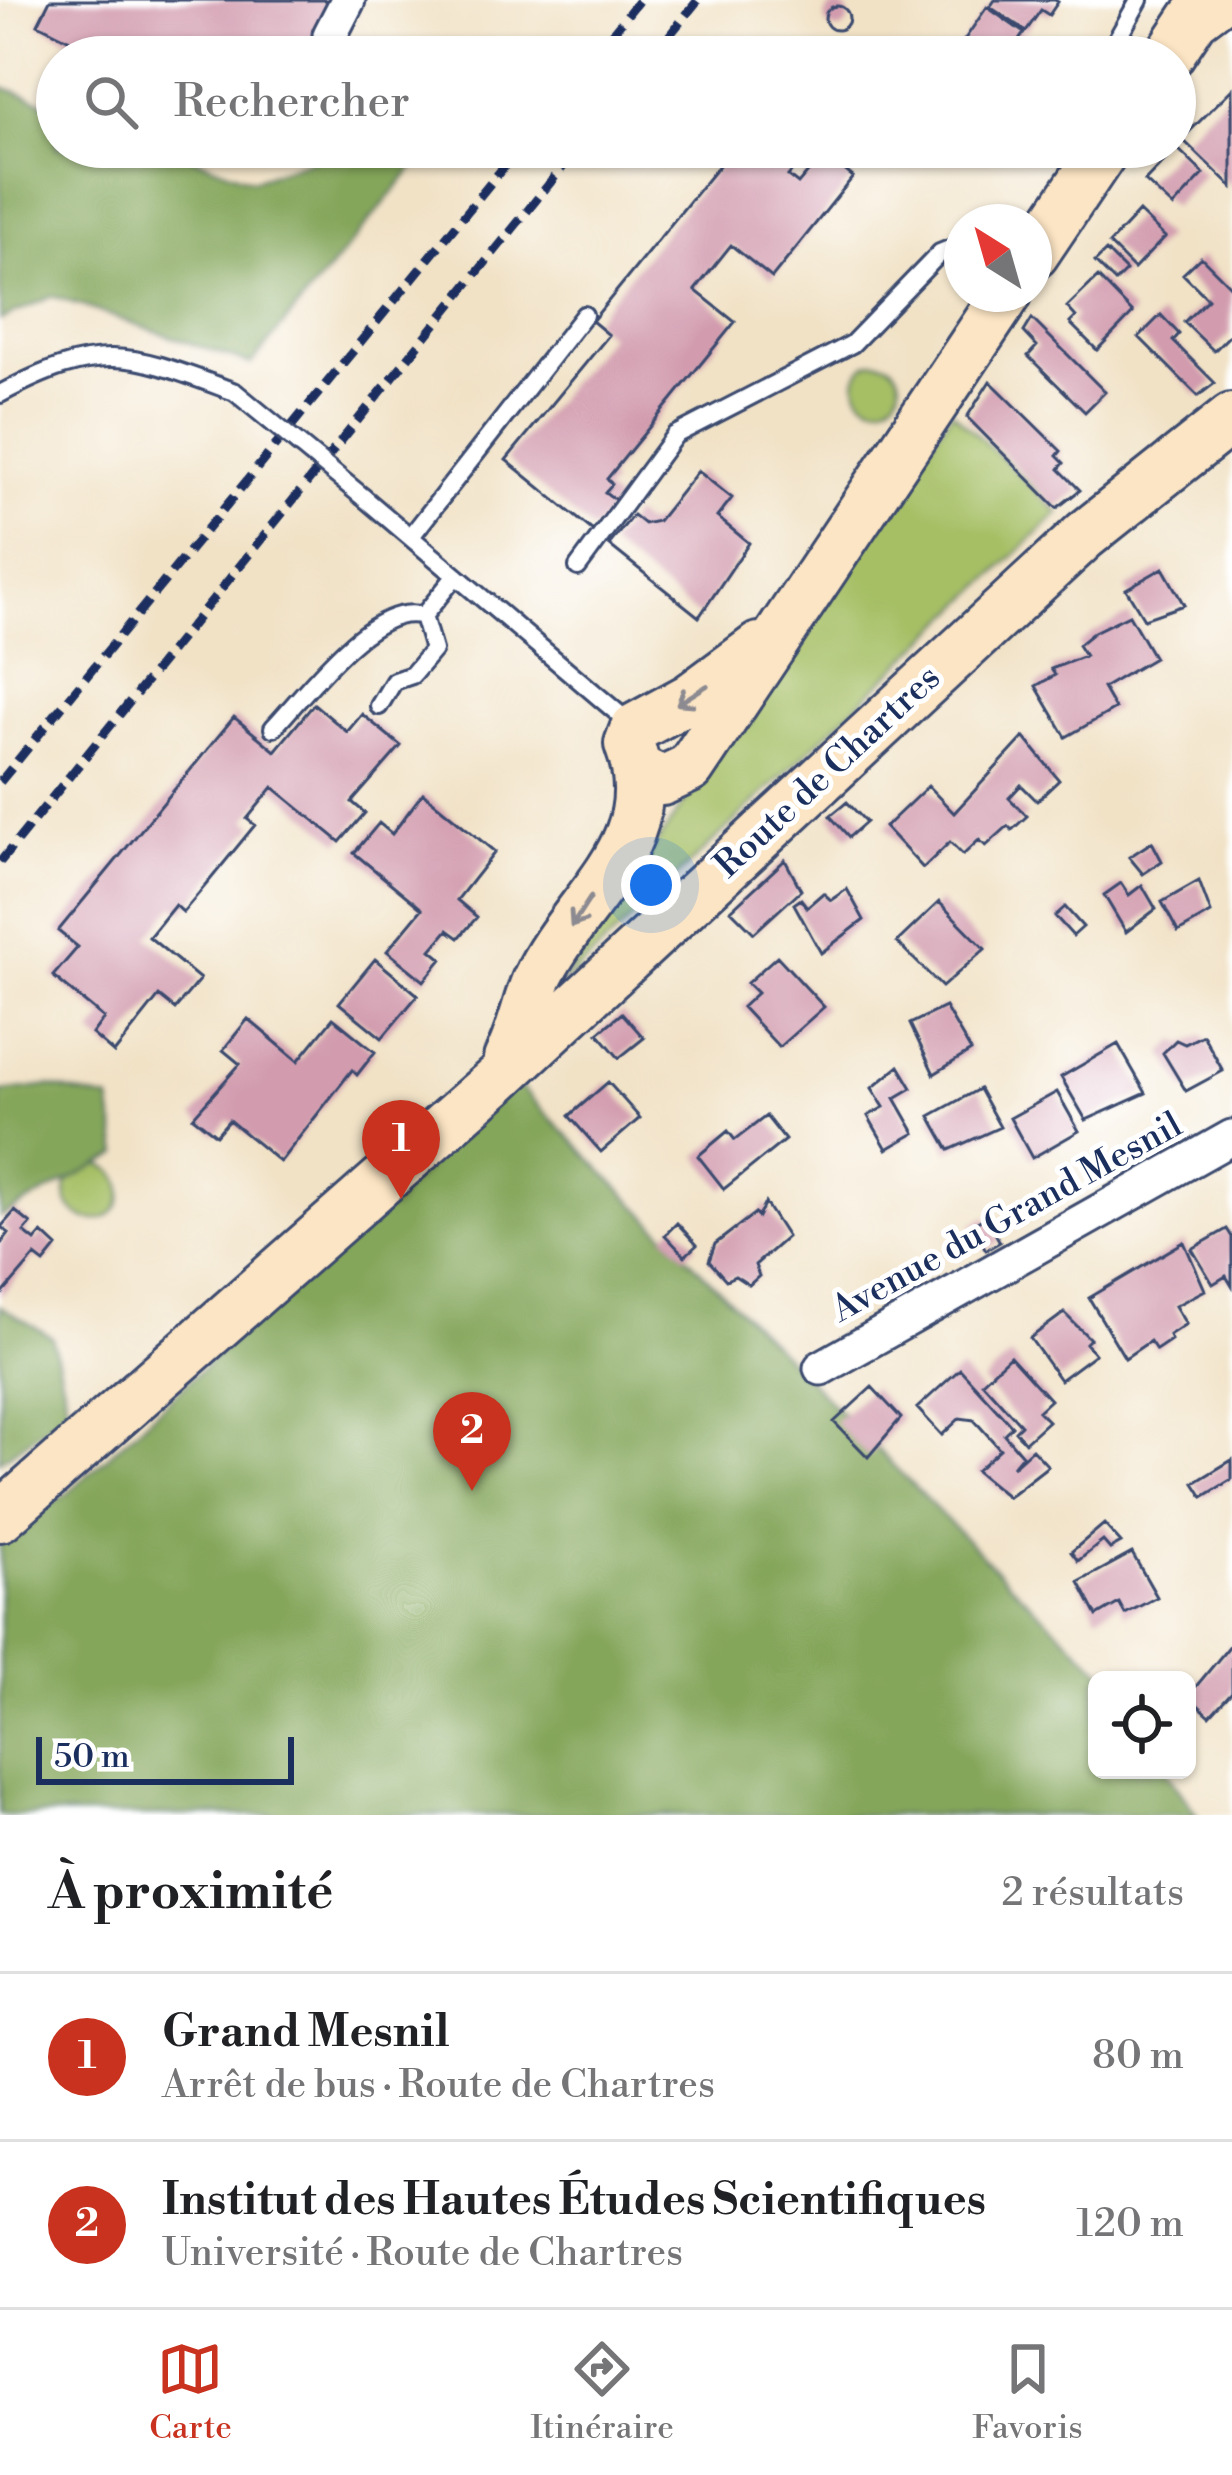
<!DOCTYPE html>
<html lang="fr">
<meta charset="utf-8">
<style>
body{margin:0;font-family:"Libre Bodoni",serif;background:#f2f2f2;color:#202124}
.controls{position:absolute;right:36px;bottom:36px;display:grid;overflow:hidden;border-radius:18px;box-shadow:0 3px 9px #0004}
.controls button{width:108px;height:108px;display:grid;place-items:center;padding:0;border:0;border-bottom:3px solid #e0e0e0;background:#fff;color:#202124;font:60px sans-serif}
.compass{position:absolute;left:944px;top:204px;width:108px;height:108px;border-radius:50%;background:#fff;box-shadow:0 3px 9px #0004;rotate:323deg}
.scale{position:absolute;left:36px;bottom:30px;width:258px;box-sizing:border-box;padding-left:12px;border:6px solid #1b2f5e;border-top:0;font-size:33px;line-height:42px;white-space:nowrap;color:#1b2f5e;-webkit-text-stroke:9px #fff;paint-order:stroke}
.you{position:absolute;left:651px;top:885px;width:42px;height:42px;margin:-30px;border:9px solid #fff;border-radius:50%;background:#1a73e8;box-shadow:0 0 0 18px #1a73e833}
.badge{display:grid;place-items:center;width:78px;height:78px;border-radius:50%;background:#c8321e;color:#fff;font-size:39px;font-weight:700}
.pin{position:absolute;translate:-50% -99px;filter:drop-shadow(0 3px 6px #0008)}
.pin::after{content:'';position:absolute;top:63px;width:42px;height:36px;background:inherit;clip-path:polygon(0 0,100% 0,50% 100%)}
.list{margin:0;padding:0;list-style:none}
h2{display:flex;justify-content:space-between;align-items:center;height:156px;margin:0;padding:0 48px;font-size:51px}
h2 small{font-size:39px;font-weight:400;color:#757577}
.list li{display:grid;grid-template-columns:78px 1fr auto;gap:36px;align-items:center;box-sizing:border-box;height:168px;padding:0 48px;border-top:3px solid #e0e0e0}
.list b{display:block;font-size:45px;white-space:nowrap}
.list p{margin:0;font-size:39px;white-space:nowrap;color:#757577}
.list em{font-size:39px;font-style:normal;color:#757577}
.icon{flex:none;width:66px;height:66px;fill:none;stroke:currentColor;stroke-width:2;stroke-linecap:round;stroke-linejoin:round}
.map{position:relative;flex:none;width:1232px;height:1815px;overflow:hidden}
.search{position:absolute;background:#fff;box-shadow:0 3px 9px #0004;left:36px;right:36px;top:36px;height:132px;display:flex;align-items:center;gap:30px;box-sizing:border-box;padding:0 42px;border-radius:66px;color:#757577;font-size:45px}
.sheet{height:492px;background:#fff}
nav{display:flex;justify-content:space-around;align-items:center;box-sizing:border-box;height:168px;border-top:3px solid #e0e0e0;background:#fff;font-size:33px;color:#757577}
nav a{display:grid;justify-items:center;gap:6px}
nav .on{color:#c8321e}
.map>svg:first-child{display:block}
</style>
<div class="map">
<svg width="1232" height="1815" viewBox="0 0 1232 1815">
<rect width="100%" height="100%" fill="#fff"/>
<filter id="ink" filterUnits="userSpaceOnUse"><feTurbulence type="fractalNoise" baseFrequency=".00833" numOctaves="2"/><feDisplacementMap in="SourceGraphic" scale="24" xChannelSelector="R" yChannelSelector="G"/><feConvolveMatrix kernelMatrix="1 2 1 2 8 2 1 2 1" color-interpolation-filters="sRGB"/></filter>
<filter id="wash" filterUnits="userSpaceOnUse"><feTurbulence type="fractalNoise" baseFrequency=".004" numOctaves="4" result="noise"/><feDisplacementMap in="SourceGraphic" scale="48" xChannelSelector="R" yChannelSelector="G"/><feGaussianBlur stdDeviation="2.7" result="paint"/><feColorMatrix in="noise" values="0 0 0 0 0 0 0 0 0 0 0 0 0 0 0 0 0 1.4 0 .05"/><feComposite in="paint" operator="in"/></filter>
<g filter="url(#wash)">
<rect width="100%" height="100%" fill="#f1e2c6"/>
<path fill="#a6bf65" stroke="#607762" stroke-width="3" d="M856 383a22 22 0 1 1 44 0a22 22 0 1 1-44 0Z
M952,411L1059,513L555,992Z
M66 1192a28 28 0 1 1 56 0a28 28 0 1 1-56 0Z"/>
<path fill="#84a65a" stroke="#506a5c" stroke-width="3" d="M0,86L57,107V147H164L253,180L348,147H431L251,364L53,296L0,320Z
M513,1080L1008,1582L1112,1680H1097V1770H1166L1197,1815H0V1533L67,1494Z
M49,1086L110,1100L119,1154L0,1217V1092Z
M0,1306L52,1337L68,1410L0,1461Z"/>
<g id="blocks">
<path fill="#d29bae" d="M50,0H334L313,42L343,57H104L38,24Z
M995,0H1055L1058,2L1049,15L1041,10L1026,31L990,7Z
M825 18a12 12 0 1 1 24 0a12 12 0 1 1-24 0Z
M987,7L1024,33L1007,57H970L958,49Z
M1232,89V187L1182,139Z
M734,147H793L804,156L788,176L798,184L824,153L853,177L772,278L731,245L695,290L735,322L607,479L612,484L605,492L617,501L593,531L506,460L609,335L592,321Z
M1177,148L1204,174L1173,207L1145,181Z
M1139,212L1165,237L1134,269L1109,244Z
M1106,251L1126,271L1115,282L1095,262Z
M1201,257L1232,288L1231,334L1214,351L1184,322L1208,299L1183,274Z
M1098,277L1133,313L1097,350L1070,323L1076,317L1067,307Z
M1161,315L1179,334L1173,341L1215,383L1198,396L1139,337Z
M1032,319L1105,392L1085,412L1028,356L1037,346L1024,332Z
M990,381L1061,451L1057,456L1064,463L1059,469L1080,490L1057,508L967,417Z
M698,471L732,498L717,517L749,543L699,617L609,545L633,515L644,524L658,521Z
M1163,568L1184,605L1144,619L1126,589Z
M1129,615L1154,658L1103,688L1115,709L1066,737L1036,686L1055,675L1051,669L1085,656L1078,645L1094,632Z
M314,704L347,732L362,714L401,746L352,802L365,813L340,842L273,787L247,819L255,825L210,880L183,912L175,905L149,937L200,979L175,1009L159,996L114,1053L92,1034L104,1018L53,976L78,947L58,931L234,717L275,751Z
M1024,737L1059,780L1037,801L1021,785L1009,798L1027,816L1012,830L1008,826L986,846L979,840L963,855L950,842L923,868L885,827L928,786L954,813Z
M423,793L495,852L457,900L477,917L459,938L448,930L431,950L442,959L424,981L387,951L422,909L354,853L379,823L392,834Z
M847,802L866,822L849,837L830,816Z
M1152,842L1162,861L1143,874L1129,857Z
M785,860L801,890L754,933L731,910Z
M1199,881L1211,913L1178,932L1162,902Z
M1121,883L1129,895L1142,885L1156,909L1126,932L1104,895Z
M847,889L864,920L821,953L794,904L801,899L807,907L823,893L831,900Z
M939,902L985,949L942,987L897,942Z
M1065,907L1083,927L1073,936L1055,916Z
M777,956L824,1007L779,1047L742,1007L757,993L747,983Z
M375,959L418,995L382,1038L339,1003Z
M945,1007L971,1051L934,1074L910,1024Z
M622,1013L644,1038L619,1058L598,1033Z
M333,1018L375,1052L357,1075L352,1070L280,1162L229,1120L216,1135L193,1117L240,1064L223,1050L248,1019L298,1061Z
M1203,1035L1223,1071L1186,1091L1163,1053L1176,1040L1185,1044Z
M1118,1044L1146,1093L1086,1120L1061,1077Z
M899,1066L912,1088L895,1098L915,1133L887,1149L868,1116L884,1107L872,1088Z
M608,1082L640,1118L601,1152L569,1116Z
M979,1089L1000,1127L949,1150L930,1116Z
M1057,1092L1079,1131L1032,1158L1010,1118Z
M766,1116L785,1140L724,1189L698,1156L728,1131L735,1140Z
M765,1203L787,1237L755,1265L759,1276L749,1285L735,1276L726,1280L709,1261L715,1244L755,1213L758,1217Z
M15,1211L31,1224L24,1232L35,1241L42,1233L57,1247L44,1263L35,1256L0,1297V1245L9,1233L1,1227Z
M986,1217L1000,1242L986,1250L972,1225Z
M677,1223L697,1245L685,1256L665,1235Z
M1227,1229L1232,1237V1286L1226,1276L1213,1284L1192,1249Z
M1184,1242L1205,1290L1175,1306L1186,1324L1169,1335L1171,1340L1156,1350L1150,1341L1125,1358L1089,1298Z
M1064,1313L1090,1339L1086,1343L1095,1354L1060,1380L1030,1338Z
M1010,1356L1050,1400L1038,1411L1048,1421L1025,1442L1015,1431L1021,1425L982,1382Z
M960,1369L1012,1426L1004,1434L1022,1455L1012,1467L1032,1449L1048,1466L1008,1497L976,1471L1000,1449L974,1420L960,1418L942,1435L917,1408Z
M872,1387L901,1418L868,1457L834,1422Z
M1232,1460V1479L1203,1497L1194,1483Z
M1104,1524L1121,1543L1110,1549L1103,1541L1078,1561L1071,1552Z
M1132,1553L1157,1597L1125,1614L1119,1603L1097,1616L1079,1582Z
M1232,1643V1692L1210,1716L1188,1696Z"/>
</g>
</g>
<g filter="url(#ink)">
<use href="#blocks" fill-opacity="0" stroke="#3b4a6e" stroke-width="3"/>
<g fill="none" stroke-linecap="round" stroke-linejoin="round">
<g stroke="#3b4a6e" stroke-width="22">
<path id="lane" d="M1107,57L1139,0
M0,394C103,339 131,354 235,392
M363,497L632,725
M412,535L584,315
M578,567L675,435L852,344L940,253L962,244
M379,706L394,681L412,675L433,650L423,616L454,578
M273,728C305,695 373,600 423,616"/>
</g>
<g stroke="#3b4a6e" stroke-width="39">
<path id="street" d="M330,35L348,0
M821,1368L1232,1137"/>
</g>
<g stroke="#3b4a6e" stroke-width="54">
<path id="secondary" d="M1168,57L1194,18L1218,0
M1034,254L1106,147
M639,770L662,781L690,768L1007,294
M508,1059C522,1032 526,1005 536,981C574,898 668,844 629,744L635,728L690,698L759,647
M0,1517L499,1078L1085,535L1232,418"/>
</g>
<use href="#lane" stroke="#fff" stroke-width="16"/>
<use href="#street" stroke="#fff" stroke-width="33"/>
<use href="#secondary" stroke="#fce5c4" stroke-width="48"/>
<path stroke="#1b2f5e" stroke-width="9" stroke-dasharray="18 9" stroke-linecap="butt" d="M593,57L639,0
M652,57L698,0
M0,782L520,147
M0,862L579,147"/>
<g stroke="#3b4a6e" stroke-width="22" stroke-linecap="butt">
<path id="lane-bridge" d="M235,392L363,497"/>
</g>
<use href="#lane-bridge" stroke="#fff" stroke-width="16"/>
</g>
<defs><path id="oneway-shaft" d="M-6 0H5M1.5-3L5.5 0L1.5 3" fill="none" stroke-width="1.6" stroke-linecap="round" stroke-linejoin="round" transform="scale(3)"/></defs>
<g stroke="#8c8a91">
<use href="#oneway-shaft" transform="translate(692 695) rotate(148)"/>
<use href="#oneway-shaft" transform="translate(581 912) rotate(123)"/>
</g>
</g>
<g text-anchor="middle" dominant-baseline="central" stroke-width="10" stroke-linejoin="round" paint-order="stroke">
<g font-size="36" fill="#1b2f5e" stroke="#fff">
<text transform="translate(828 772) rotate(-43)">Route de Chartres</text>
<text transform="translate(1007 1218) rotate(-29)">Avenue du Grand Mesnil</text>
</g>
</g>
</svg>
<div class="controls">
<button><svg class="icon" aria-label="locate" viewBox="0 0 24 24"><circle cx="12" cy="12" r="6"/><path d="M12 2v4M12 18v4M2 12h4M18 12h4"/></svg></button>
</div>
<svg class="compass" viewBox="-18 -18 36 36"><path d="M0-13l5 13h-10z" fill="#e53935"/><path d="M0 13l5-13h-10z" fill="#757577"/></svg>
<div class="scale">50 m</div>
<div class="you"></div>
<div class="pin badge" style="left:401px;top:1199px">1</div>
<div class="pin badge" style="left:472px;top:1491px">2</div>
<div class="search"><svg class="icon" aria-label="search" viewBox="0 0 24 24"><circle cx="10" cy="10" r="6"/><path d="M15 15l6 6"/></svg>Rechercher</div>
</div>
<section class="sheet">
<h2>À proximité<small>2 résultats</small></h2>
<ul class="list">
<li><span class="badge">1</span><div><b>Grand Mesnil</b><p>Arrêt de bus · Route de Chartres</p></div><em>80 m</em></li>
<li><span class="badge">2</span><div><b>Institut des Hautes Études Scientifiques</b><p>Université · Route de Chartres</p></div><em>120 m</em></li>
</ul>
</section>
<nav>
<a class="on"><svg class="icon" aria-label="map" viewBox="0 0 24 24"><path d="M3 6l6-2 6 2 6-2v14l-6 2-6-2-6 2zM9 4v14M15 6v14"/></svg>Carte</a>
<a><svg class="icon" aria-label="directions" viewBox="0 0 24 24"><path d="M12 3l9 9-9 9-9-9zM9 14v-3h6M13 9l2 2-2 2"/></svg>Itinéraire</a>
<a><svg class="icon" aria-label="saved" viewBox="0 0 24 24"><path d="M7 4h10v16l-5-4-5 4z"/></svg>Favoris</a>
</nav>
